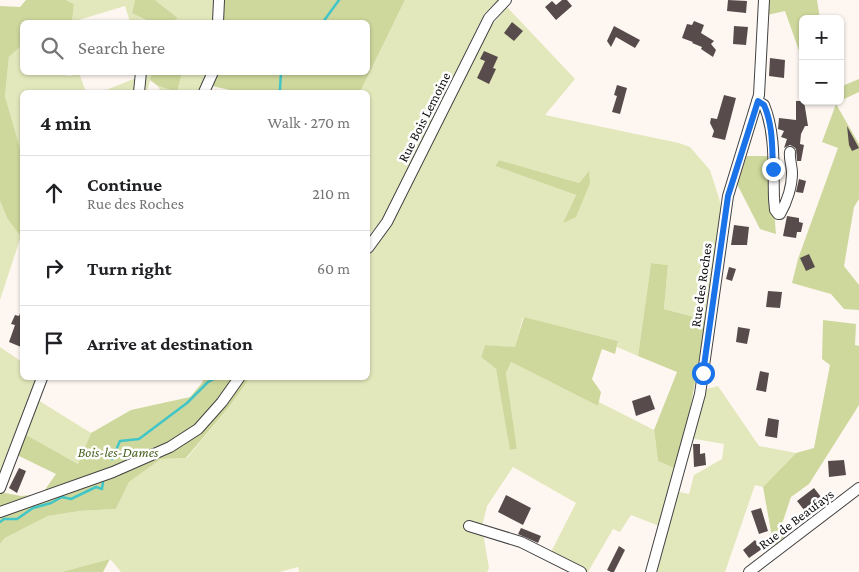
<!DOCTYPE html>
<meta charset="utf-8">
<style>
body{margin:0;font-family:"Crimson Pro",serif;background:#f2f2f2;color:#202124}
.controls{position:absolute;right:15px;top:15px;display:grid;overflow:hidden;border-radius:8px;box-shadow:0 1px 4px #0004}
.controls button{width:45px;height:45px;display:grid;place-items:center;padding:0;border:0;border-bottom:1px solid #e0e0e0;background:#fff;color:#202124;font:25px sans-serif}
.stop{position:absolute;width:15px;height:15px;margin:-11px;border:4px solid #1a73e8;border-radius:50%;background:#fff}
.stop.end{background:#1a73e8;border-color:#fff;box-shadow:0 1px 5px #0008}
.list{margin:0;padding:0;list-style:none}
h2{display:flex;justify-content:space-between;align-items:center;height:65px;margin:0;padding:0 20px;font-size:21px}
h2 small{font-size:16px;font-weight:400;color:#757577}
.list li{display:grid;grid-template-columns:32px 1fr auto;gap:15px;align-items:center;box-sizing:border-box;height:75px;padding:0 20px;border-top:1px solid #e0e0e0}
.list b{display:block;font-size:19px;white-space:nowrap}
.list p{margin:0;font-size:16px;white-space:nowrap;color:#757577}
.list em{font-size:16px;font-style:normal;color:#757577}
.icon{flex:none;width:28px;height:28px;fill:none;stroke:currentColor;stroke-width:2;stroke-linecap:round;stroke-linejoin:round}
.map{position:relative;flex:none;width:859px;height:572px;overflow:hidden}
.search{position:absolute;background:#fff;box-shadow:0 1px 4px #0004;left:20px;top:20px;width:350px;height:55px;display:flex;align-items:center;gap:12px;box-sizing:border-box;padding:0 18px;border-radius:8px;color:#757577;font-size:19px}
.panel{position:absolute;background:#fff;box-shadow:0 1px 4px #0004;left:20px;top:90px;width:350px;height:290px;border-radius:8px}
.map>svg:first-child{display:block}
</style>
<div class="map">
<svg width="859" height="572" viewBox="0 0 859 572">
<rect width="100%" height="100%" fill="#fef7f1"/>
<path fill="#e3e8bc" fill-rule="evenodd" d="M66,0H135L132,13L148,22H130L125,6L72,22L74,4Z
M155,0H216L214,22H172L178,18Z
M405,0H499L484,14L393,200L379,224L368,236V92H360Z
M507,7L575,79L545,115L679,143L690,147L710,170L719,198L723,217L706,320L664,309L668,265L651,263L638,356L617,347L618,341L523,317L515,348L485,345L481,357L496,369L511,450L517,449L506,373L511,362L598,406L599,402L654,430L658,461L674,468L659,526L631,515L620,532L613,529L588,572L551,552L576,503L513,467L487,506L482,527L489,568L487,572H299L298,567L280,572H121L110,559L61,572H0V544L5,538L48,516L80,511L116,509L129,482L161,459L187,458L229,407L250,378H368V253L483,36ZM499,160L579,183L588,172L563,222L576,195L495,166Z
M22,45V72L55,73L70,76L79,73L86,92H22V155L5,96L9,57Z
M146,73H152L147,92H101L136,78L147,75Z
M182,73H210L199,92H161L158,86L177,92Z
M0,201L7,218L21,236L0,300Z
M0,347L22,362V378H36L0,474Z
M718,386L759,446L796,453L763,487L755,485L725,572H657L675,491L689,494L694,475L722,459L724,444L689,438L706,389Z
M38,400L91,433L78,464L26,436Z"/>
<path fill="#ced89c" d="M26,0H66L74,4L72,22H22V45L9,57L5,96L22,155V238L7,218L0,201V6L20,7Z
M135,0H155L178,18C164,29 146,21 132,13Z
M221,0H405L360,92H239L212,86L214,73L368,72V22H219Z
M768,0H817L820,19H803V62L785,11L767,15Z
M152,73H182L177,92L158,86L150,80Z
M859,79V92L840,101V87Z
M834,101H840L836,104L859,144V199L854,207L844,266L859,285V310L844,309L831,294L792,283L798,259L838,148L822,142L836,104Z
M743,156H769L776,234L760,229L736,182Z
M499,160L579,183L589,171L590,183L576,217L563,223L576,195L495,166Z
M651,263L668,265L664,309L706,320L688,421L674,468L658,461L654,430L677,372L638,356Z
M524,317L618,341L615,354L602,349L592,379L601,392L598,406L511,362L506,373L517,449L510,450L496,369L481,357L485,345L515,347Z
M823,320L856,324L855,345L859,346V405L809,484L791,497L782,524L787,539L774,548L763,487L796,453L814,448L830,365L822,359Z
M204,378H250L229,407L186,458L161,459L129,482L116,509L80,511L48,516L5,538L0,544V492L21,496L42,494L56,474L17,455L26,435L78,464L91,433L131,410L190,397L202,383Z
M110,559L103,572H61Z"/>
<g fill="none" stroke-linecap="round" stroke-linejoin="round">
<path stroke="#42c5c7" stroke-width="2.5" d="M323,22L339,0
M279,92L280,89L281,72
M112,459L120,441L139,439L187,403L208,382L216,378
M0,522L4,519H17L33,508L51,503L62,497L71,499L96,487L102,489L103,482"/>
</g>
<path fill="#574c4b" d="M562,0H567L572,6L556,20L545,7L552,1L556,5Z
M728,0L747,1L746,13L727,11Z
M694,21L704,25L701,33L714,41L711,44L716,50L713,57L701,49L702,47L692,43L693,42L682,38L687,24L692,25Z
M512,22L523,31L514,41L504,33Z
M614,26L640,40L635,48L616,37L611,47L607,41Z
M734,26L748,27L746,45L733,44Z
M484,51L498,57L493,68L496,69L489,84L477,78L485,61L480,59Z
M770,58L785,60L784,78L769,76Z
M617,85L627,88L620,114L612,112L617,96L614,95Z
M724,95L736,98L725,140L712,137L714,131L710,123L711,118L717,119Z
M796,101H804L808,126H805L801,134L800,144L804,145L801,161H797L796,149L794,147L790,145L784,148L787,139L781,137L784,131L778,129L779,118L796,120Z
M847,126L859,148L852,151L849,145Z
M799,179L806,181L803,193L796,192Z
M787,216L799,218V222L803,223L801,232H797L796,238L783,236Z
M734,225L749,227L747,245H731Z
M809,254L815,267L806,271L800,258Z
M729,267L736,269L732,281L726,279Z
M768,291L782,292L780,308L766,307Z
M22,308V343L21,347L9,342L15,325L11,324L15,315L19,316Z
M738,327L750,329L747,344L736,342Z
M760,371L769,373L766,392L756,390Z
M650,395L655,409L636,416L632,401Z
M768,418L779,420L777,438L765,436Z
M693,444H700V454L705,453L706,465L694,467Z
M844,460L846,475L829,477L828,461Z
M19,468L26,471L17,493L9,488Z
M814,488L821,497L804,510L797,501Z
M506,495L531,508L523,525L498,512Z
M761,508L768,531L759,534L751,511Z
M521,528L541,536L538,543L518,534Z
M755,540L762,549L749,558L743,550Z
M619,546L625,550L614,572H611L607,570Z"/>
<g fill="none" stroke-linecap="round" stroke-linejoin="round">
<g stroke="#424242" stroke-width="12">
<path id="minor" d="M218,22L219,0
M139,92L141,72
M204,92L213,72
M757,101L764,105C776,134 773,168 774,199L775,210L778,214H780C787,202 792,186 792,173C792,166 789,159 790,152
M368,248L387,222L489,18L506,0
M0,488L42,378
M0,512L113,472L170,447L198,429L222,402L239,378
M469,526L521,542L581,572
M651,572L700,394L728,196L759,95L764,0
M749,572L859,488"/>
</g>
<use href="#minor" stroke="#fff" stroke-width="10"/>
</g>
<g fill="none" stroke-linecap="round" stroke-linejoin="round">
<path stroke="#1a73e8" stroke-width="6" d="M703,373L728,196L758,101L764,105C773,125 772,147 773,169"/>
</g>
<g text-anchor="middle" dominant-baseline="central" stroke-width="5" stroke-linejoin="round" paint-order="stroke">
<g font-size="14" fill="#0f0f0f" stroke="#fff">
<text transform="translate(424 117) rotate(-63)">Rue Bois Lemoine</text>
<text transform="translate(701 285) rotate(-82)">Rue des Roches</text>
<text transform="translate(796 519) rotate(-37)">Rue de Beaufays</text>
</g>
<g font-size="14" font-style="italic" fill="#496422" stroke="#fff">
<text x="118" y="452">Bois-les-Dames</text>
</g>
</g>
</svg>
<div class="controls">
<button>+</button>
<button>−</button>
</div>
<div class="stop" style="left:703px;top:373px"></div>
<div class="stop end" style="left:773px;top:169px"></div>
<div class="search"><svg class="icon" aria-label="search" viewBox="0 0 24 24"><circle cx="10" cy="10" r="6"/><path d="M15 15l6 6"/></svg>Search here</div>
<section class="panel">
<h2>4 min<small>Walk · 270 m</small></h2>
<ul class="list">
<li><svg class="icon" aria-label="ahead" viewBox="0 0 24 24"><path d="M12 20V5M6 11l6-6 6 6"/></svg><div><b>Continue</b><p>Rue des Roches</p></div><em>210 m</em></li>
<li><svg class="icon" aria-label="right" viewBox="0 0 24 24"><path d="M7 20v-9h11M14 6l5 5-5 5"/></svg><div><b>Turn right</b></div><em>60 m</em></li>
<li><svg class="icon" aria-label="arrive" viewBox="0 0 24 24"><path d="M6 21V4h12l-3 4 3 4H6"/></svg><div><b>Arrive at destination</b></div></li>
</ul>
</section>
</div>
